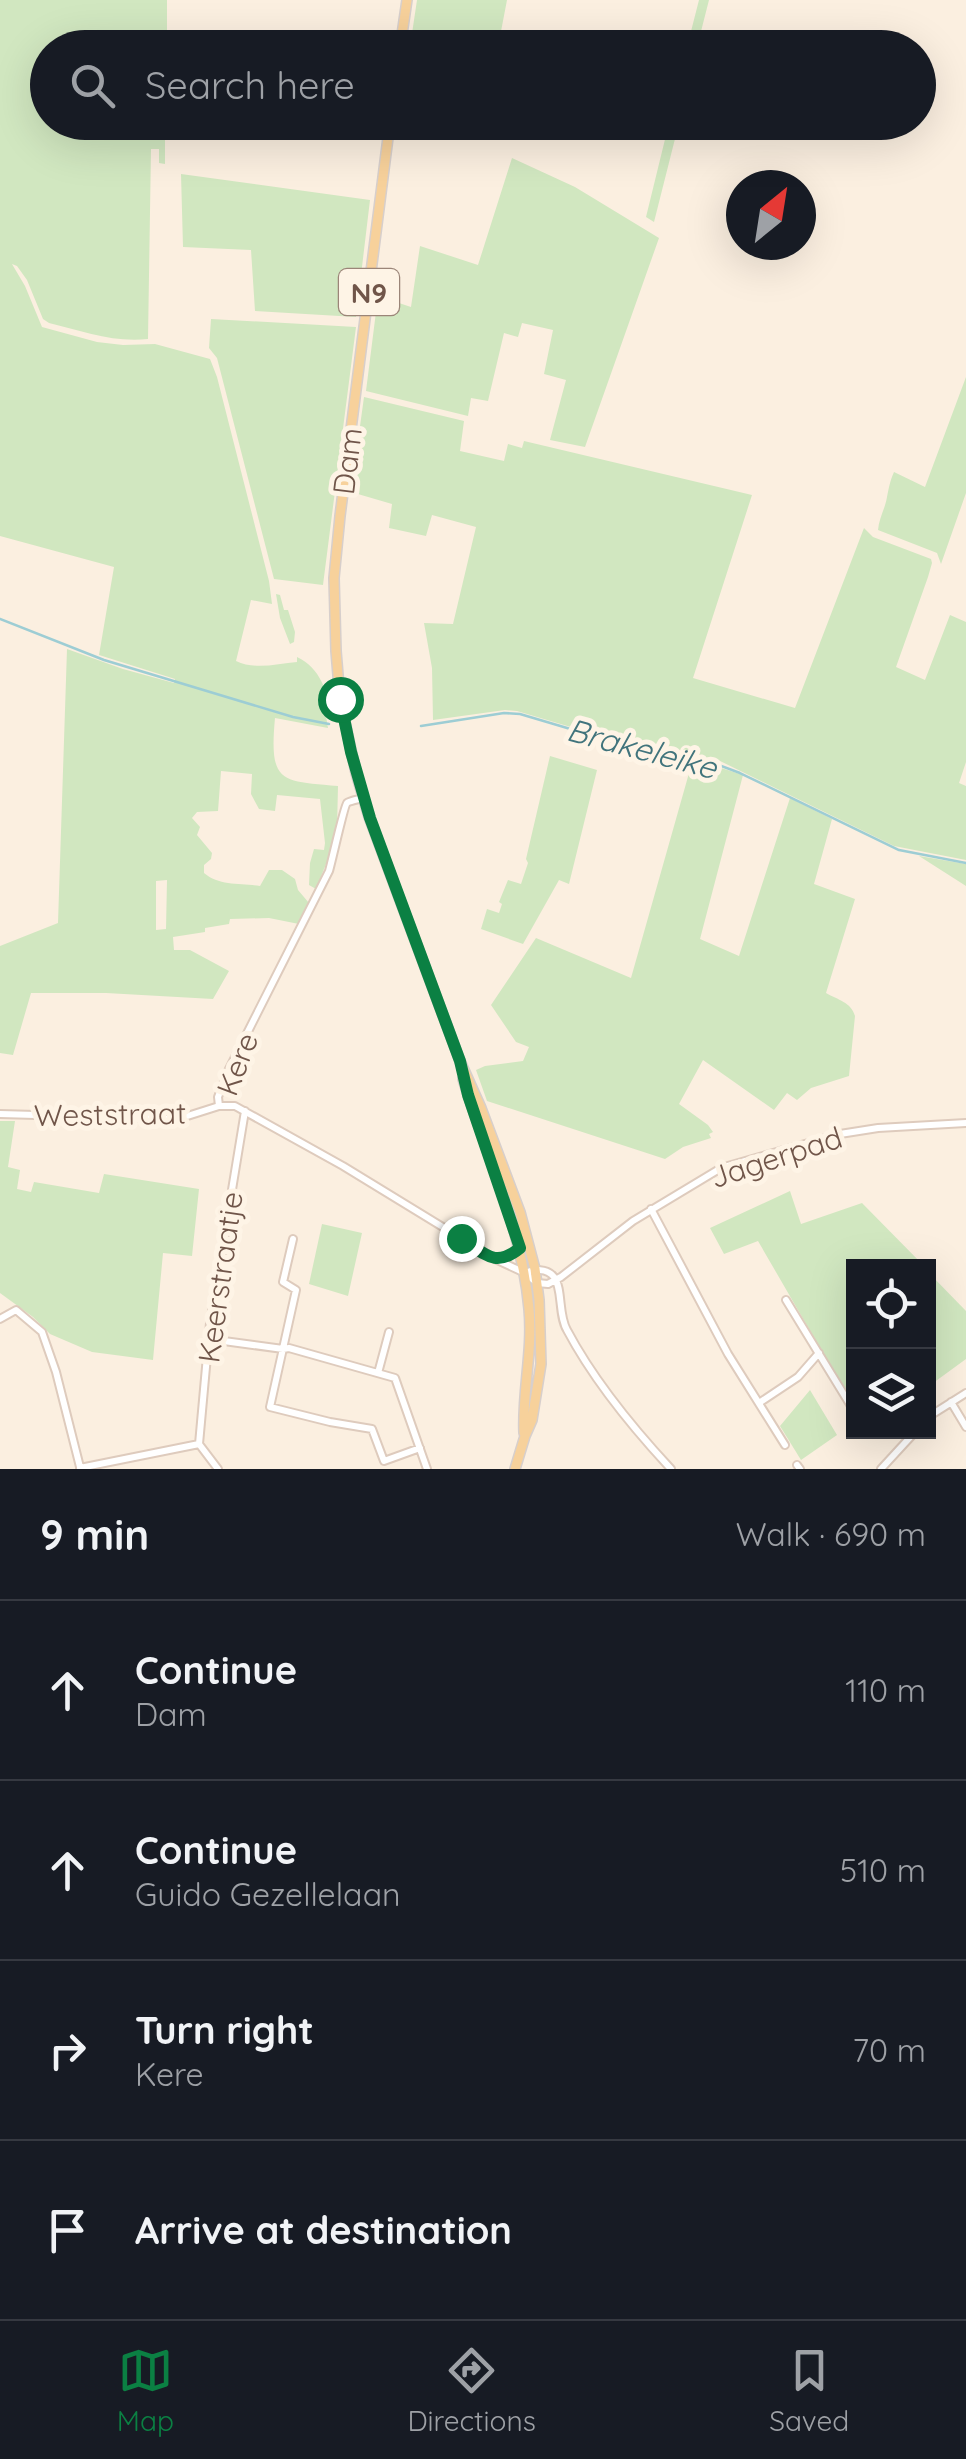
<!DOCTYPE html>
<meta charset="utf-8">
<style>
body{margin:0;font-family:Quicksand,sans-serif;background:#20242c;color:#f1f3f6}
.controls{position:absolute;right:30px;bottom:30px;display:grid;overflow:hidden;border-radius:0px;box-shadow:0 10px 40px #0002}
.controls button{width:90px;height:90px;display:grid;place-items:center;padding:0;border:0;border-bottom:2px solid #363941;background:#171b24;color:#f1f3f6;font:50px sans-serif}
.compass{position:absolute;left:726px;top:170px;width:90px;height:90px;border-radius:50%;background:#171b24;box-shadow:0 10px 40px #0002;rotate:30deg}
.stop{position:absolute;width:30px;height:30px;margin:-22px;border:8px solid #0b8043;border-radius:50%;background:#fff}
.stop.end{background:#0b8043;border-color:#fff;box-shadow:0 2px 10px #0008}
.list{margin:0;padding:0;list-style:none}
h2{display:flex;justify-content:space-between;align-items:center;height:130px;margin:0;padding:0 40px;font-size:42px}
h2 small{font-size:32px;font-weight:400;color:#9ea1a6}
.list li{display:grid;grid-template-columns:65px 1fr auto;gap:30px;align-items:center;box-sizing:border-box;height:180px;padding:0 40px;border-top:2px solid #363941}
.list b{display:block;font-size:38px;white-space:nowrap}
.list p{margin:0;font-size:32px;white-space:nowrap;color:#9ea1a6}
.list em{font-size:32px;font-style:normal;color:#9ea1a6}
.icon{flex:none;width:55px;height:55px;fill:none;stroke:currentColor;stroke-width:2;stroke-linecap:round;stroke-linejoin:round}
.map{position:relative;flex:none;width:966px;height:1469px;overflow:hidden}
.search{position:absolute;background:#171b24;box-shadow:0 10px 40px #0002;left:30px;right:30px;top:30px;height:110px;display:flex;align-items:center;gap:25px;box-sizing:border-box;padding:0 35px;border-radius:55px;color:#9ea1a6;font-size:38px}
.sheet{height:850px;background:#171b24}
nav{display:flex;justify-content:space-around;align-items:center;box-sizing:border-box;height:140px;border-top:2px solid #363941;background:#171b24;font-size:28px;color:#9ea1a6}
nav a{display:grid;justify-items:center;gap:5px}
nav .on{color:#0b8043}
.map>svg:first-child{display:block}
</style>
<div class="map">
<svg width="966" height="1469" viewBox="0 0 966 1469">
<rect width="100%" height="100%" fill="#fbefe0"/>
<path fill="#d1e7c0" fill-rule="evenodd" d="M0,0H167V47L48,48V122L165,123V164L159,163V149H151L148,339C114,343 82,331 49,323L43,319L27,280L17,266L12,264L25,286L42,327L97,342L123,345L155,344L210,359L217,377L269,581L272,604L251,600L236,661C254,670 277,664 297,662V657C321,668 326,692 334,715L326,716L328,728L275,718C269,783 280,781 338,786L337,829L330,854L316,889L309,885L310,863L314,849L324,850L325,843L320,799L277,795L275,811L259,809L251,794L252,774L221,771L218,811L197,812L192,818L200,827L197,835L212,853L211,859L204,865V873C219,886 240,883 260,886L269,870H282L295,879L298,890L309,903L299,924L269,918L230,919L229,924L205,928V932L173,937L174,950H190L229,971L213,999L106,993H31L13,1055L0,1053V946L58,923L67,649L123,669L174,683L175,679L99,655L114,567L0,536ZM167,880L166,929L156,930V881Z
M417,0H507L498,47H410Z
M699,0H709L697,47H687Z
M669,123H679L654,222L646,217Z
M512,158L575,187L659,238L585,447L550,440L566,380L544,374L553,330L522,323L518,337L504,333L488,401L471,398L468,416L366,391L378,296L411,307L420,246L478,265Z
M181,174L370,200L356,317L255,311L251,250L183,247Z
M211,319L356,327L323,585L274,579L217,358L209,348Z
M966,377V493L941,564L937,553L878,530C879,518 885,509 887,497C889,487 890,481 894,472L925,487Z
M364,397L464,421L460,451L504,461L508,444L522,448L524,441L752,495L693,678L795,708L864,528L873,537L931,559L932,563L928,577L896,667L925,680L950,615L966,622V762L959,783L966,786V860L894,846L718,760L621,742L517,711L505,710L433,720L432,668L424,623L453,624L476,527L432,515L426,536L389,528L392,504L351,492Z
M276,594L280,595L284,610H288L295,632L294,642L290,644L280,618Z
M550,756L597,770L569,884L559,880L523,944L481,929L487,909L499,913L502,904L499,902L508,880L521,884L528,863L526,859Z
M693,759L743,775L700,939L739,956L790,798L832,819L814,884L855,899L826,993C838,1000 851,1002 855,1016L849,1076L811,1088L797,1100L787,1093L774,1110L703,1060L679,1104L708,1125L713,1132L709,1134L711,1138L683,1147L665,1159L487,1101L476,1070L485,1066L523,1061L529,1047L516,1042L491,1005L536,938L631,978Z
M919,856L966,864V886Z
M0,1121H15L8,1167L20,1170L17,1189L31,1192L34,1182L99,1193L104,1174L199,1189L192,1256L163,1253L153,1360L92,1352L50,1334L33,1317L0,1293Z
M790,1191L801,1224L862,1203L924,1266H854L853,1405L758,1241L724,1254L710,1228Z
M322,1224L362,1233L348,1296L309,1284Z
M928,1272L966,1311V1359L929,1386Z
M810,1390L837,1435L801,1460L780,1426Z"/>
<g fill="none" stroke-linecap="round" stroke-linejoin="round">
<path stroke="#9dcdd4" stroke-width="2.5" d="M0,619L104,660L293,717L329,724
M421,726L504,713L520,714L631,747L700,758L740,773L899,850L966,863"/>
<g stroke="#decbbd" stroke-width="10">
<path id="minor" d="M219,1106L218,1097L228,1071L329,871C332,861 344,806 347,803C349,801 360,799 363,798
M0,1114L178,1119L219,1106H235L343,1166L495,1259L525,1273L537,1283L548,1284L561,1277L633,1221L721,1168L840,1134L878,1128L966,1123
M651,1209L728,1354L785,1445
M293,1239L283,1282L296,1290L270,1407L330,1422L372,1429L384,1461L420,1448
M525,1273C534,1269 547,1268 554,1277C563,1289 558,1315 567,1330C594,1381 632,1427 671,1469
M786,1300L854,1411
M0,1319L16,1310L42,1332L56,1372L80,1467
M209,1339L283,1349L289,1348L395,1378L427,1469
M378,1373L389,1332
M951,1402L966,1427
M759,1403L798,1377L819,1353
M928,1417L966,1393
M199,1444L210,1323L245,1111
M797,1465L800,1469
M80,1468L199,1444L218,1469
M881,1469L915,1432"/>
</g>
<g stroke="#d7cfcc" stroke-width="12">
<path id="major" d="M400,48L407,0
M390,122L340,516L334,578L336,651L340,699L356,773L369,817L460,1061L481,1108L520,1212L535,1269L539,1300L541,1364L532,1420L525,1436L515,1469
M463,1079C487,1156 522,1229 529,1309C533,1351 522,1392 524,1433"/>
</g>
<use href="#minor" stroke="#fff" stroke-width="6"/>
<use href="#major" stroke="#f7d19b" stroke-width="9"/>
</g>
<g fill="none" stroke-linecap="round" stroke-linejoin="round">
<path stroke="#0b8043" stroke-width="12" d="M340,699L351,752L370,818L460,1061L468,1095L520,1248C494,1269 485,1253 461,1238"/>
</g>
<g text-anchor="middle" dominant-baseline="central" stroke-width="10" stroke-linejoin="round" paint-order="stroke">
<rect fill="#fef4e6" stroke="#9b8578" stroke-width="2.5" x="339" y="269" width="60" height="46" rx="8"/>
<g font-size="28" font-weight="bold" fill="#705549">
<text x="369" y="292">N9</text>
</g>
<g font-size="30" fill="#705549" stroke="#fef4e6">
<text transform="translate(347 461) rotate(-83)">Dam</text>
<text transform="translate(237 1064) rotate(-69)">Kere</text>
<text transform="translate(110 1114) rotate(-1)">Weststraat</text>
<text transform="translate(776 1157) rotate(-18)">Jagerpad</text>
<text transform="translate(220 1277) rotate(-82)">Keerstraatje</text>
</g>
<g font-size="32" font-style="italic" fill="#41747c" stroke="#fef4e6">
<text transform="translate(642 748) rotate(15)">Brakeleike</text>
</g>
</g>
</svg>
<div class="controls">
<button><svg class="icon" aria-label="locate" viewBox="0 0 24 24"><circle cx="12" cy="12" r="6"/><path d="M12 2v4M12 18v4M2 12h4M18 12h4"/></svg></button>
<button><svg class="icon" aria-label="layers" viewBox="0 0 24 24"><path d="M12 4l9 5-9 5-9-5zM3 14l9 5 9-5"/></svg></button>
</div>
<svg class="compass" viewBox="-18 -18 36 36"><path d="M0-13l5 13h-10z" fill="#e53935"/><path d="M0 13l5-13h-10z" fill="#9ea1a6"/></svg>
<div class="stop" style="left:340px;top:699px"></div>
<div class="stop end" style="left:461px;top:1238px"></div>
<div class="search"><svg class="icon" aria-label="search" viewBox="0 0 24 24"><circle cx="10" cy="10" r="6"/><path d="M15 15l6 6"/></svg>Search here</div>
</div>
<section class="sheet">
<h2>9 min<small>Walk · 690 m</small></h2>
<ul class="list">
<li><svg class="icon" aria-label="ahead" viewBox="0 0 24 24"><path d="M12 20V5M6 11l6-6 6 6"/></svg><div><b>Continue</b><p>Dam</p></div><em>110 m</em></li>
<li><svg class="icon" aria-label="ahead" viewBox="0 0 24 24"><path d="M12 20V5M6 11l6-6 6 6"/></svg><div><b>Continue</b><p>Guido Gezellelaan</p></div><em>510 m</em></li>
<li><svg class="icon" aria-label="right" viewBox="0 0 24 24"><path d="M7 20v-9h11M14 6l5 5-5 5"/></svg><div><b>Turn right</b><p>Kere</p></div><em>70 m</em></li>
<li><svg class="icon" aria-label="arrive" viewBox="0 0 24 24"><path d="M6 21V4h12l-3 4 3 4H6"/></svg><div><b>Arrive at destination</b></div></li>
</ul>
</section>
<nav>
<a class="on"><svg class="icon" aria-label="map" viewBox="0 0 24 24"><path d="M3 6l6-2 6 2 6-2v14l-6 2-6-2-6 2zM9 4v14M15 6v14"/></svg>Map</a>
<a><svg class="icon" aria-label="directions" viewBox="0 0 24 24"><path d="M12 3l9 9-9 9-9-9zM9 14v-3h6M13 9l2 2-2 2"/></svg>Directions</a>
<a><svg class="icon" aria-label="saved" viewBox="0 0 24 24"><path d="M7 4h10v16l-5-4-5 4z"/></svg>Saved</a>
</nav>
